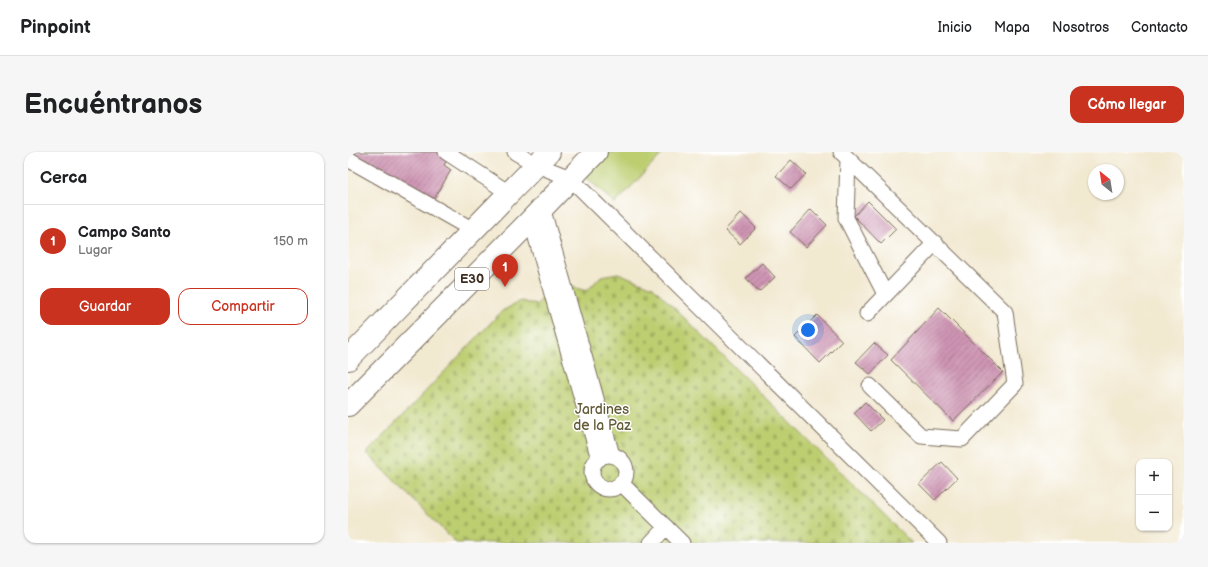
<!DOCTYPE html>
<html lang="es">
<meta charset="utf-8">
<style>
body{margin:0;font-family:"Balsamiq Sans",sans-serif;background:#f6f6f6;color:#202124}
.controls{position:absolute;right:12px;bottom:12px;display:grid;overflow:hidden;border-radius:8px;box-shadow:0 1px 3px #0004}
.controls button{width:36px;height:36px;display:grid;place-items:center;padding:0;border:0;border-bottom:1px solid #e0e0e0;background:#fff;color:#202124;font:20px sans-serif}
.compass{position:absolute;left:740px;top:12px;width:36px;height:36px;border-radius:50%;background:#fff;box-shadow:0 1px 3px #0004;rotate:330deg}
.you{position:absolute;left:460px;top:178px;width:14px;height:14px;margin:-10px;border:3px solid #fff;border-radius:50%;background:#1a73e8;box-shadow:0 0 0 6px #1a73e833}
.badge{display:grid;place-items:center;width:26px;height:26px;border-radius:50%;background:#c8321e;color:#fff;font-size:13px;font-weight:700}
.pin{position:absolute;translate:-50% -33px;filter:drop-shadow(0 1px 2px #0008)}
.pin::after{content:'';position:absolute;top:21px;width:14px;height:12px;background:inherit;clip-path:polygon(0 0,100% 0,50% 100%)}
.list{margin:0;padding:0;list-style:none}
h2{display:flex;justify-content:space-between;align-items:center;height:52px;margin:0;padding:0 16px;font-size:17px}
h2 small{font-size:13px;font-weight:400;color:#757577}
.list li{display:grid;grid-template-columns:26px 1fr auto;gap:12px;align-items:center;box-sizing:border-box;height:72px;padding:0 16px;border-top:1px solid #e0e0e0}
.list b{display:block;font-size:15px;white-space:nowrap}
.list p{margin:0;font-size:13px;white-space:nowrap;color:#757577}
.list em{font-size:13px;font-style:normal;color:#757577}
.actions{display:flex;gap:8px;padding:12px 16px}
.actions a{flex:1;padding:9px 0;border:1px solid #c8321e;border-radius:12px;text-align:center;font-size:14px;color:#c8321e}
.actions .main{background:#c8321e;color:#fff}
.map{position:relative;flex:none;width:836px;height:391px;overflow:hidden;border-radius:12px}
header{display:flex;align-items:center;gap:24px;box-sizing:border-box;height:56px;padding:0 20px;background:#fff;border-bottom:1px solid #e0e0e0}
header strong{font-size:19px}
nav{display:flex;gap:22px;margin-inline-start:auto;font-size:14px}
.intro{display:flex;align-items:center;justify-content:space-between;box-sizing:border-box;height:96px;padding:0 24px}
h1{margin:0;font-size:28px}
.button{padding:10px 18px;border-radius:12px;background:#c8321e;color:#fff;font-size:14px;font-weight:700}
main{display:flex;gap:24px;padding:0 24px}
aside{flex:1;background:#fff;border-radius:12px;box-shadow:0 1px 3px #0004}
.map>svg:first-child{display:block}
</style>
<header>
<strong>Pinpoint</strong>
<nav><a>Inicio</a><a>Mapa</a><a>Nosotros</a><a>Contacto</a></nav>
</header>
<div class="intro"><h1>Encuéntranos</h1><a class="button">Cómo llegar</a></div>
<main>
<aside>
<h2>Cerca<small></small></h2>
<ul class="list">
<li><span class="badge">1</span><div><b>Campo Santo</b><p>Lugar</p></div><em>150 m</em></li>
</ul>
<div class="actions"><a class="main">Guardar</a><a>Compartir</a></div>
</aside>
<div class="map">
<svg width="836" height="391" viewBox="0 0 836 391">
<defs>
<pattern id="cemetery-stones" width="16" height="16" patternUnits="userSpaceOnUse"><rect width="16" height="16" fill="#bdce71"/><path d="M2 7V4a2 2 0 0 1 4 0v3zM10 15v-3a2 2 0 0 1 4 0v3z" fill="#a3b161"/></pattern>
<pattern id="building-hatch" width="6" height="6" patternUnits="userSpaceOnUse"><rect width="6" height="6" fill="#ce94b3"/><path d="M-1 1l2-2M0 6l6-6M5 7l2-2" fill="none" stroke="#a87991"/></pattern>
</defs>
<rect width="100%" height="100%" fill="#fff"/>
<filter id="ink" filterUnits="userSpaceOnUse"><feTurbulence type="fractalNoise" baseFrequency=".025" numOctaves="2"/><feDisplacementMap in="SourceGraphic" scale="8" xChannelSelector="R" yChannelSelector="G"/><feConvolveMatrix kernelMatrix="1 2 1 2 8 2 1 2 1" color-interpolation-filters="sRGB"/></filter>
<filter id="wash" filterUnits="userSpaceOnUse"><feTurbulence type="fractalNoise" baseFrequency=".012" numOctaves="4" result="noise"/><feDisplacementMap in="SourceGraphic" scale="16" xChannelSelector="R" yChannelSelector="G"/><feGaussianBlur stdDeviation="0.9" result="paint"/><feColorMatrix in="noise" values="0 0 0 0 0 0 0 0 0 0 0 0 0 0 0 0 0 1.4 0 .05"/><feComposite in="paint" operator="in"/></filter>
<g filter="url(#wash)">
<rect width="100%" height="100%" fill="#f2e9d1"/>
<path fill="#bdce71" stroke="#7c7c48" d="M260,0H316L267,52L237,24Z"/>
<path fill="url(#cemetery-stones)" stroke="#7c7c48" d="M270,121L305,135L564,391H108L19,301L154,159L173,149L188,153L202,137L216,133L239,139L253,124Z"/>
<g id="blocks">
<path fill="url(#building-hatch)" d="M2,0H93L101,4L96,13L103,18L85,49Z
M443,8L458,22L443,37L428,24Z
M520,49L548,77L533,92L506,64Z
M463,57L479,73L458,95L442,80Z
M393,61L408,76L392,92L377,78Z
M414,111L427,125L411,140L398,126Z
M591,156L655,220L605,269L543,208Z
M469,163L494,189L472,211L447,185Z
M526,191L540,203L522,222L508,210Z
M517,250L535,268L523,279L506,261Z
M594,310L609,326L587,348L571,332Z"/>
</g>
</g>
<g filter="url(#ink)">
<use href="#blocks" fill-opacity="0" stroke="#7b6d5d" stroke-width="1"/>
<g fill="none" stroke-linecap="round" stroke-linejoin="round">
<g stroke="#7b6d5d" stroke-width="17">
<path id="minor" d="M98,0L161,41
M167,0L189,13L222,26L591,391
M493,0L657,160L667,232L614,287L573,284L522,234
M0,7L125,78
M500,7L498,66L537,142
M194,55L264,303
M183,68L251,307
M519,162L587,91
M244 320a17 17 0 1 1 34 0a17 17 0 1 1-34 0Z
M273,331L334,391
M303,391L318,375"/>
</g>
<g stroke="#7b6d5d" stroke-width="24">
<path id="highway" d="M0,207L201,0
M0,253L183,68L248,0"/>
</g>
<use href="#minor" stroke="#fff" stroke-width="15"/>
<use href="#highway" stroke="#fff" stroke-width="22"/>
</g>
</g>
<g text-anchor="middle" dominant-baseline="central" stroke-width="3" stroke-linejoin="round" paint-order="stroke">
<rect fill="#fff" stroke="#766a62" stroke-width="1" x="107" y="116" width="34" height="22" rx="3"/>
<g font-size="13" font-weight="bold" fill="#3b2a1e">
<text x="124" y="127">E30</text>
</g>
<g font-size="14" fill="#625b37" stroke="#fff">
<text x="254" y="257">Jardines<tspan x="254" dy="16">de la Paz</tspan></text>
</g>
</g>
</svg>
<div class="controls">
<button>+</button>
<button>−</button>
</div>
<svg class="compass" viewBox="-18 -18 36 36"><path d="M0-13l5 13h-10z" fill="#e53935"/><path d="M0 13l5-13h-10z" fill="#757577"/></svg>
<div class="you"></div>
<div class="pin badge" style="left:157px;top:135px">1</div>
</div>
</main>
